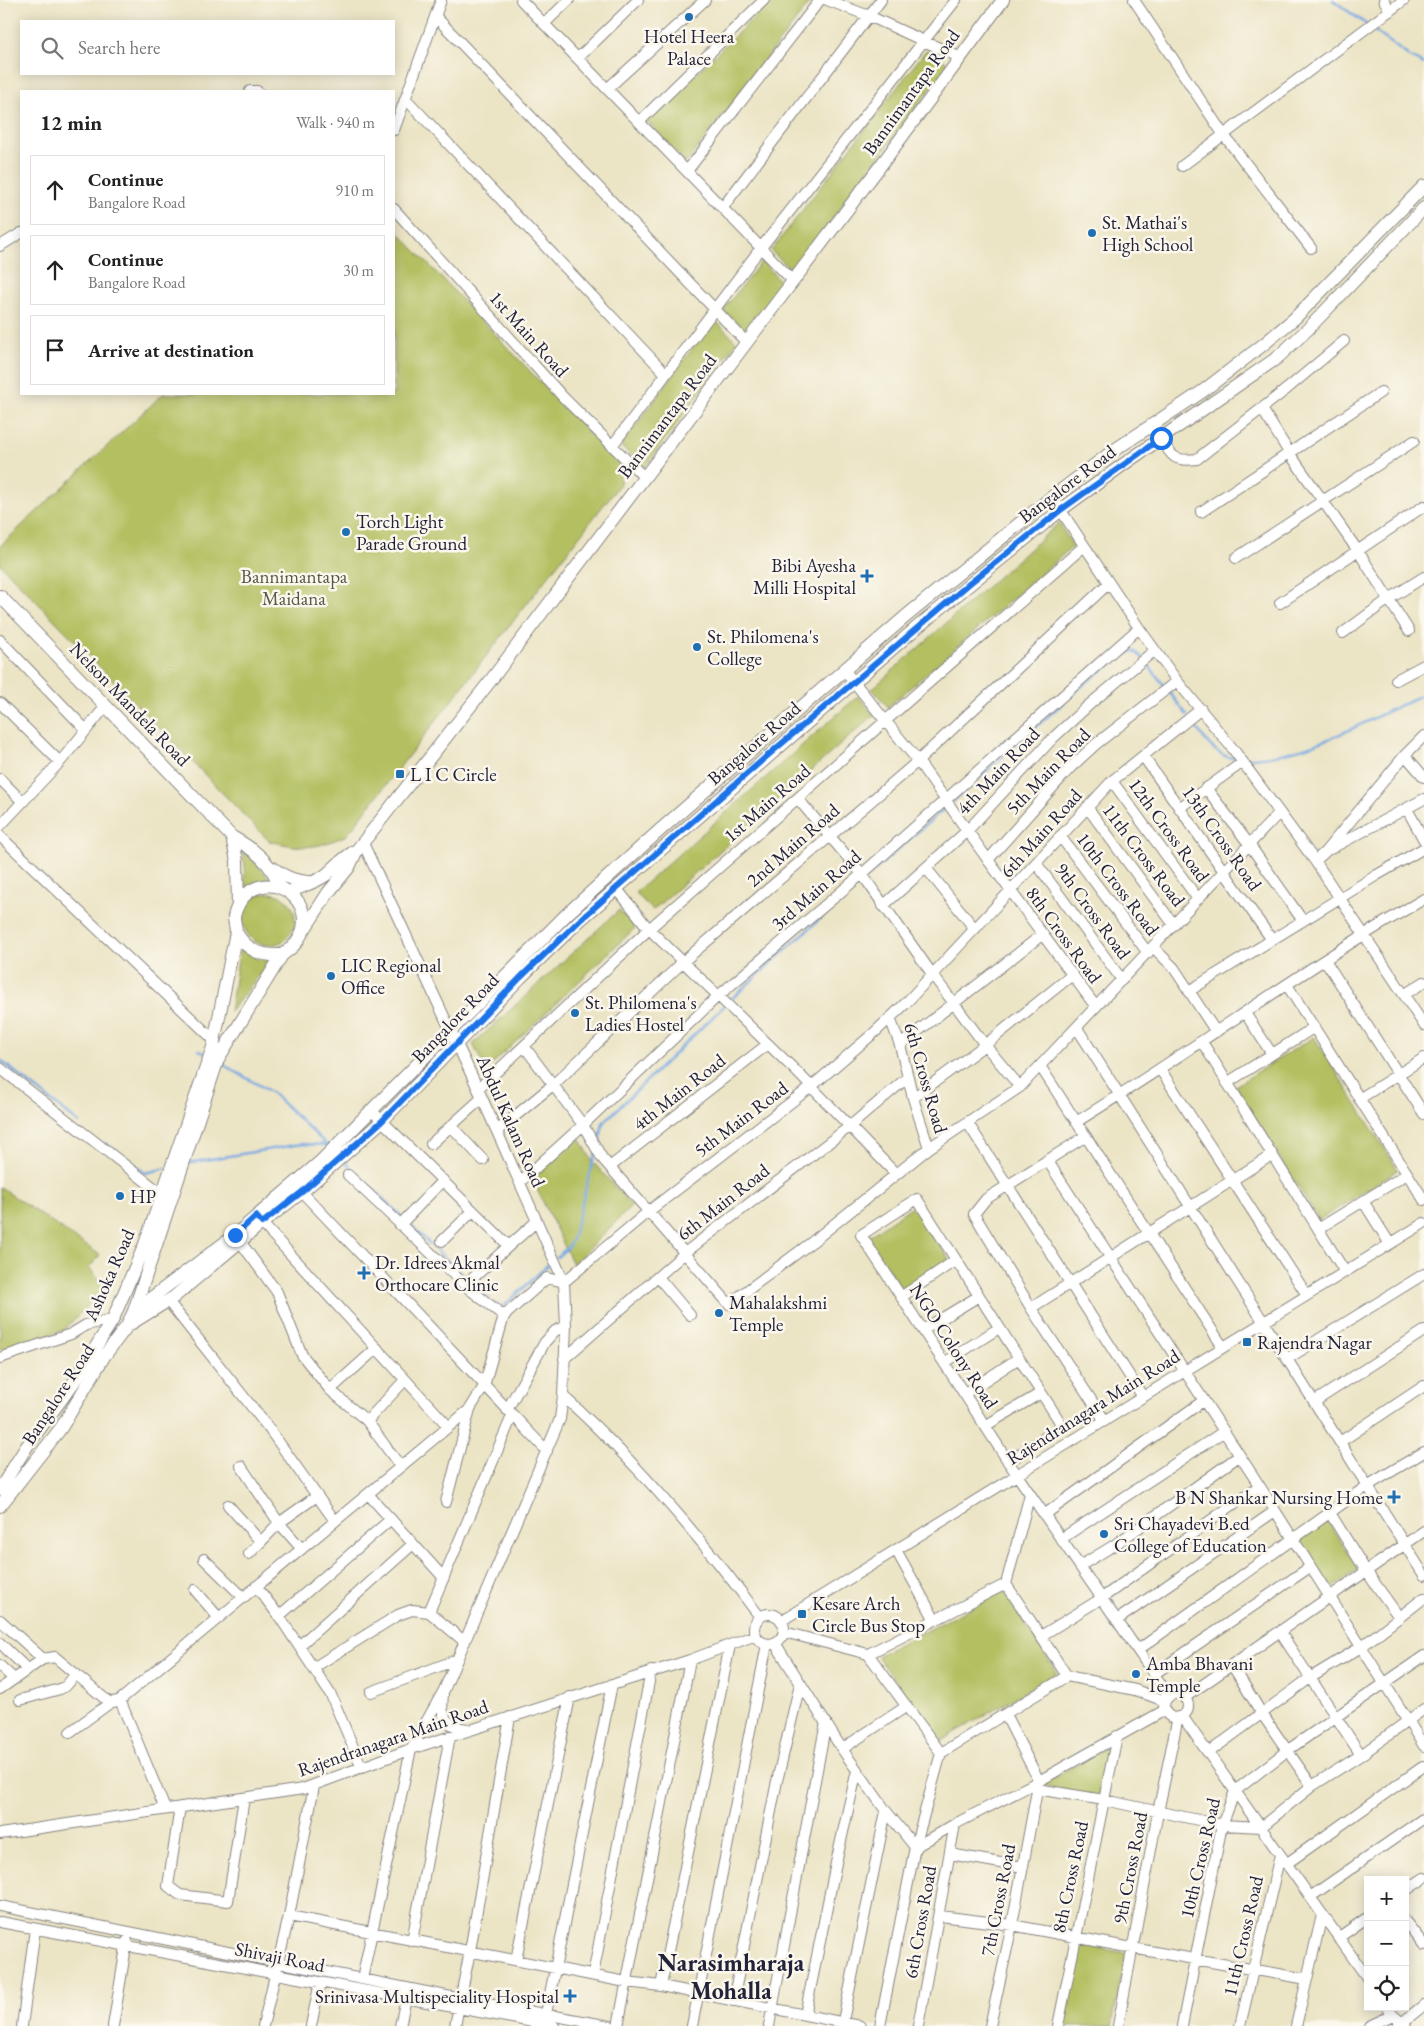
<!DOCTYPE html>
<meta charset="utf-8">
<style>
body{margin:0;font-family:"EB Garamond",serif;background:#f6f6f6;color:#222}
.controls{position:absolute;right:15px;bottom:15px;display:grid;overflow:hidden;border-radius:0px;box-shadow:0 2px 12px #0003}
.controls button{width:45px;height:45px;display:grid;place-items:center;padding:0;border:0;border-bottom:1px solid #e0e0e0;background:#fff;color:#222;font:25px sans-serif}
.stop{position:absolute;width:15px;height:15px;margin:-11px;border:4px solid #1a73e8;border-radius:50%;background:#fff}
.stop.end{background:#1a73e8;border-color:#fff;box-shadow:0 1px 5px #0008}
.list{margin:0;padding:0;list-style:none}
h2{display:flex;justify-content:space-between;align-items:center;height:65px;margin:0;padding:0 20px;font-size:21px}
h2 small{font-size:16px;font-weight:400;color:#767676}
.list li{display:grid;grid-template-columns:32px 1fr auto;gap:15px;align-items:center;box-sizing:border-box;height:70px;margin:0 10px 10px;padding:0 10px;border:1px solid #e0e0e0;border-radius:0px}
.list b{display:block;font-size:19px;white-space:nowrap}
.list p{margin:0;font-size:16px;white-space:nowrap;color:#767676}
.list em{font-size:16px;font-style:normal;color:#767676}
.icon{flex:none;width:28px;height:28px;fill:none;stroke:currentColor;stroke-width:2;stroke-linecap:round;stroke-linejoin:round}
.map{position:relative;flex:none;width:1424px;height:2026px;overflow:hidden}
.search{position:absolute;background:#fff;box-shadow:0 2px 12px #0003;left:20px;top:20px;width:375px;height:55px;display:flex;align-items:center;gap:12px;box-sizing:border-box;padding:0 18px;border-radius:0px;color:#767676;font-size:19px}
.panel{position:absolute;background:#fff;box-shadow:0 2px 12px #0003;left:20px;top:90px;width:375px;height:305px;border-radius:0px}
.map>svg:first-child{display:block}
</style>
<div class="map">
<svg width="1424" height="2026" viewBox="0 0 1424 2026">
<rect width="100%" height="100%" fill="#fbf7ec"/>
<filter id="ink" filterUnits="userSpaceOnUse"><feTurbulence type="fractalNoise" baseFrequency=".02" numOctaves="2"/><feDisplacementMap in="SourceGraphic" scale="10" xChannelSelector="R" yChannelSelector="G"/><feConvolveMatrix kernelMatrix="1 2 1 2 8 2 1 2 1" color-interpolation-filters="sRGB"/></filter>
<filter id="wash" filterUnits="userSpaceOnUse"><feTurbulence type="fractalNoise" baseFrequency=".0096" numOctaves="4" result="noise"/><feDisplacementMap in="SourceGraphic" scale="20" xChannelSelector="R" yChannelSelector="G"/><feGaussianBlur stdDeviation="1.12" result="paint"/><feColorMatrix in="noise" values="0 0 0 0 0 0 0 0 0 0 0 0 0 0 0 0 0 1.4 0 .05"/><feComposite in="paint" operator="in"/></filter>
<g filter="url(#wash)">
<rect width="100%" height="100%" fill="#ebe4c5"/>
<path fill="#b3bf61" stroke="#6a704e" d="M772,0L811,1L686,163L647,121Z
M926,50L949,64L793,271L771,251Z
M394,228L621,467L620,484L347,835C313,850 304,849 269,841L0,564V546L163,394H394Z
M762,261L783,284L747,333L723,310Z
M714,319L737,342L644,468L621,446Z
M1059,523L1073,546L888,707L872,689Z
M858,696L874,715L653,910L635,893Z
M242,849L271,880L253,883L244,888L245,867Z
M243 919a26 26 0 1 1 52 0a26 26 0 1 1-52 0Z
M619,910L635,928L486,1070L473,1044Z
M240,947C250,956 257,960 270,961L230,1012Z
M1314,1037L1398,1170L1319,1220L1235,1086Z
M580,1138L592,1161L632,1206L573,1264L532,1179Z
M0,1187L100,1255L89,1268L106,1287L64,1330L0,1350Z
M914,1205L949,1259L902,1290L868,1237Z
M1328,1522L1359,1569L1330,1589L1298,1541Z
M1004,1591L1057,1673L941,1741L877,1656Z
M1109,1746L1099,1797L1041,1785Z
M1080,1945L1126,1953L1112,2026H1064Z"/>
<g fill="none" stroke-linecap="round" stroke-linejoin="round">
<path stroke="#79a9e3" stroke-width="2.5" d="M1333,0L1367,25
M1372,29L1410,57L1424,64
M1146,662L1166,688
M1169,692L1187,715
M1191,720C1202,735 1214,758 1236,758
M1244,758C1309,758 1366,720 1424,694
M952,802L1082,686L1122,655L1134,651L1143,658
M867,877L947,806
M728,1002L863,880
M199,1050L206,1054
M0,1060L79,1123
M222,1064L271,1092L329,1147
M105,1143L145,1173L167,1168
M599,1144L603,1123L724,1006
M344,1161L403,1218
M187,1163L301,1144L327,1145
M407,1222L468,1280
M557,1257L568,1247L572,1240L595,1154
M472,1284L489,1298
M495,1303L503,1307L551,1262"/>
</g>
</g>
<g filter="url(#ink)">
<g fill="none" stroke-linecap="round" stroke-linejoin="round">
<g stroke="#868380" stroke-width="12">
<path id="minor" d="M521,0L793,281
M827,0L869,16L959,57
M1134,0L1223,134L1311,248
M1384,0L1390,11
M436,17L746,342
M544,24L569,0
M578,58L638,0
M608,88L705,0
M250,91H257
M406,99L666,374
M640,121L764,0
M394,130L441,0
M1182,166L1404,0
M687,171L820,0
M723,207L881,0
M394,209L563,397L644,477
M0,246L21,233
M1262,409L1290,454L1358,551L1409,631
M1161,438C1171,457 1175,462 1197,459L1288,388L1344,341
M612,446L760,249L956,0
M1052,497L1139,628L1177,681L1233,749L1315,861L1424,1025
M1201,512L1381,392
M1236,558L1414,441
M1280,603L1424,506
M1343,633L1389,599L1424,577
M0,640L86,730
M845,671L918,761L988,860L1096,1007
M1396,680L1424,665
M0,703L60,762
M1405,755L1424,777
M1143,756L1272,940
M0,779L23,802
M1112,781L1198,899
M1206,788L1249,844L1303,921
M798,799L862,874L932,974L985,1045L1020,1087
M1087,807L1174,925
M1179,808L1243,762
M1407,809L1424,840
M0,826L60,762L106,706
M0,836L214,1040
M1060,836L1148,953
M1330,849L1424,799
M988,860L1071,767L1096,744L1177,681
M1315,861L1325,852L1405,755L1424,736
M1036,863L1122,980
M926,868L975,929
M617,889L649,929L797,1072L895,1173
M883,906L968,830L1053,738L1090,704L1155,650
M1153,947L1174,968L1216,1032
M1325,960L1424,1114
M1287,985L1424,1200
M1189,991L1377,875L1424,848
M1404,995L1424,982
M1245,1013L1272,1054
M890,1018L900,1045L913,1098L929,1148
M1077,1028L1424,1575
M1202,1042L1345,1272
M900,1045L1043,934
M524,1046L583,1125L602,1158L729,1304L812,1242L929,1148L1020,1087L1279,813
M1040,1066L1223,1347
M0,1068L162,1194
M1160,1069L1307,1295
M1227,1083L1313,1028
M478,1089L649,929L1083,547
M913,1098L985,1045L1072,975
M1359,1099L1424,1058
M372,1111L509,1246
M967,1122L1143,1397
M1076,1122C1194,1050 1305,967 1424,899
M451,1126L483,1160
M497,1131L554,1084L684,961L918,761L1109,583
M1086,1136L986,1199L974,1214L1031,1308L1105,1421
M431,1144L482,1098
M1047,1160L1257,1482L1424,1746
M611,1166L768,1044
M348,1175L468,1288L504,1316
M520,1182L583,1125L718,996L862,874L1139,628
M302,1192L547,1451
M1363,1201L1390,1244
M258,1219L448,1426
M400,1225L443,1180
M1318,1229L1407,1174
M236,1236L277,1292L302,1355L330,1390L367,1421L400,1466
M442,1241L473,1211
M658,1277L690,1315
M465,1285L537,1221
M901,1297L956,1260
M168,1301L270,1430L335,1521
M1031,1308L1272,1155
M923,1330L979,1296
M0,1358L71,1334L86,1325L113,1319
M564,1359L686,1252L849,1127L908,1077
M1287,1359L1424,1274
M944,1363L999,1328
M330,1390L377,1348
M964,1394L1019,1358
M563,1396C637,1462 701,1538 760,1617
M1314,1402L1424,1331
M507,1410L545,1342L555,1331L566,1326
M367,1421L405,1380
M985,1426L1041,1393
M1340,1442L1424,1386
M1008,1462L1059,1428L1060,1422L917,1199L861,1235L1017,1475L1169,1696
M241,1466L279,1523L301,1548
M368,1494L444,1578
M446,1502L470,1409
M228,1505L261,1542
M1330,1513L1366,1571L1399,1617
M1044,1515L1203,1401
M1061,1539L1223,1432
M896,1550L935,1620
M249,1554L279,1523L317,1496
M204,1559L243,1597
M1080,1566L1116,1544L1239,1456
M1006,1584L1067,1676
M256,1586L279,1616L331,1695L362,1768
M195,1590L218,1617
M429,1612L512,1416
M754 1629a15 15 0 1 1 30 0a15 15 0 1 1-30 0Z
M279,1616L391,1519
M0,1620L43,1659
M1117,1620L1275,1511
M781,1621L1424,1223
M784,1632L868,1654L941,1753L1067,1676L1135,1690L1165,1701
M1280,1632L1361,1755
M1041,1636L1102,1598L1259,1486
M0,1643L28,1670
M775,1643L842,1749L886,1811L842,2026
M299,1646L413,1544
M1138,1650L1367,1486L1424,1452
M868,1654L1006,1584L1030,1494
M1232,1665L1262,1714L1312,1786
M0,1666L14,1679
M313,1668L398,1615L412,1610L429,1612L465,1642
M1154,1674L1310,1567
M0,1689L43,1659L55,1657L110,1703L120,1700L470,1409L484,1386L504,1316L547,1278L564,1282L649,1211L811,1087L875,1032L905,1004L1112,781L1201,709
M371,1692L456,1660
M1164 1706a12 12 0 1 1 24 0a12 12 0 1 1-24 0Z
M443,1695C440,1717 446,1727 468,1729
M1184,1698L1424,1531
M20,1700L60,1689L66,1686L76,1674
M120,1700L165,1809
M1005,1714L1039,1781
M1182,1716L1368,1979
M70,1732L110,1703
M842,1749L907,1706
M1208,1753L1310,1678L1361,1647L1424,1598
M1037,1789L1104,1800L1222,1825L1261,1827L1312,1786L1361,1755L1424,1709
M180,1807L168,1886L180,1895L228,1901L244,1798
M886,1811L915,1847L955,1824L1039,1781L1165,1710
M0,1834L303,1789L411,1749L690,1660L756,1635
M950,1854L1023,1867
M1286,1864L1424,1766
M1405,1891L1424,1878
M1310,1897L1424,1818
M0,1906L461,1999L610,2026
M289,1916L626,1982L661,1986L860,2026
M940,1916L1012,1925L1132,1948L1307,1979
M1405,1921L1424,1945
M0,1922L554,2026
M1338,1938L1368,1917
M412,1941L450,1736
M516,1960L570,1697
M593,1975L651,1671
M362,1979L411,1749L444,1690L560,1419L563,1396L566,1326L564,1282L478,1089L363,843
M661,1986L730,1645
M733,2001L777,1781L800,1684
M1387,2007L1393,2015L1406,2026
M546,2014L612,1684
M805,2015L836,1863L857,1770
M22,2026L35,1929
M113,2026L127,1941
M263,2026L289,1916L314,1786
M311,2026L320,1982
M400,2026L406,1998
M455,2026L470,1951L510,1717
M618,2026L690,1660
M692,2026L767,1644
M769,2026L826,1722
M880,2026L915,1847L941,1753
M918,2026L955,1824
M990,2026L1012,1925L1038,1785
M1058,2026L1117,1736
M1118,2026L1158,1812L1178,1717
M1182,2026L1222,1825L1235,1791L1288,1750L1424,1656
M1240,2026L1280,1855
M1296,2026L1322,1915
M1369,2026L1393,2015
M1398,2026L1424,2005"/>
</g>
<g stroke="#868380" stroke-width="14">
<path id="major" d="M0,596L232,837C254,849 272,863 280,887
M232,837L237,861L238,905
M273,868C285,877 294,881 309,882
M289,892C301,886 315,883 326,875C336,866 344,857 357,850
M297,941L328,893L349,867L357,850L491,680L887,157L1003,0
M134,1311L235,1235L321,1161L568,913L660,830L905,617L1052,497L1113,451L1203,391L1264,344L1295,318L1424,186
M127,1326L174,1297L262,1223L302,1192L381,1122L520,978L579,921L915,629L1062,509L1124,464L1277,358L1308,329L1424,208
M0,1489L27,1446L77,1378L113,1319L145,1244L213,1047L236,932C236,927 234,922 234,917C235,911 238,905 241,900C268,864 322,902 298,940C295,946 287,951 282,955C261,956 247,951 236,932
M0,1506L61,1428L105,1355L127,1326L134,1311L218,1059L282,955"/>
</g>
<use href="#minor" stroke="#fff" stroke-width="10"/>
<use href="#major" stroke="#fff" stroke-width="12"/>
</g>
</g>
<g fill="none" stroke-linecap="round" stroke-linejoin="round" filter="url(#ink)">
<path stroke="#1a73e8" stroke-width="6" d="M235,1235L256,1216L262,1223L302,1192L381,1122L520,978L579,921L766,757L970,583L1062,509L1161,438"/>
</g>
<g fill="#1f6fb2" stroke="#fbf7ec" stroke-width="2">
<circle cx="689" cy="17" r="5"/>
<circle cx="1092" cy="233" r="5"/>
<circle cx="346" cy="532" r="5"/>
<path d="M864.5 568.5h5v5h5v5h-5v5h-5v-5h-5v-5h5z"/>
<circle cx="697" cy="647" r="5"/>
<rect x="395" y="769" width="10" height="10" rx="2.5"/>
<circle cx="331" cy="976" r="5"/>
<circle cx="575" cy="1013" r="5"/>
<circle cx="120" cy="1196" r="5"/>
<path d="M361.5 1265.5h5v5h5v5h-5v5h-5v-5h-5v-5h5z"/>
<circle cx="719" cy="1313" r="5"/>
<rect x="1242" y="1337" width="10" height="10" rx="2.5"/>
<path d="M1391.5 1489.5h5v5h5v5h-5v5h-5v-5h-5v-5h5z"/>
<circle cx="1104" cy="1534" r="5"/>
<rect x="797" y="1609" width="10" height="10" rx="2.5"/>
<circle cx="1136" cy="1674" r="5"/>
<path d="M567.5 1988.5h5v5h5v5h-5v5h-5v-5h-5v-5h5z"/>
</g>
<g text-anchor="middle" dominant-baseline="central" stroke-width="5" stroke-linejoin="round" paint-order="stroke">
<g font-size="19" fill="#22223b" stroke="#fbf7ec" text-anchor="start">
<text x="689" y="36" text-anchor="middle">Hotel Heera<tspan x="689" dy="22">Palace</tspan></text>
<text x="1102" y="222">St. Mathai's<tspan x="1102" dy="22">High School</tspan></text>
<text x="356" y="521">Torch Light<tspan x="356" dy="22">Parade Ground</tspan></text>
<text x="856" y="565" text-anchor="end">Bibi Ayesha<tspan x="856" dy="22">Milli Hospital</tspan></text>
<text x="707" y="636">St. Philomena's<tspan x="707" dy="22">College</tspan></text>
<text x="410" y="774">L I C Circle</text>
<text x="341" y="965">LIC Regional<tspan x="341" dy="22">Office</tspan></text>
<text x="585" y="1002">St. Philomena's<tspan x="585" dy="22">Ladies Hostel</tspan></text>
<text x="130" y="1196">HP</text>
<text x="375" y="1262">Dr. Idrees Akmal<tspan x="375" dy="22">Orthocare Clinic</tspan></text>
<text x="729" y="1302">Mahalakshmi<tspan x="729" dy="22">Temple</tspan></text>
<text x="1257" y="1342">Rajendra Nagar</text>
<text x="1383" y="1497" text-anchor="end">B N Shankar Nursing Home</text>
<text x="1114" y="1523">Sri Chayadevi B.ed<tspan x="1114" dy="22">College of Education</tspan></text>
<text x="812" y="1603">Kesare Arch<tspan x="812" dy="22">Circle Bus Stop</tspan></text>
<text x="1146" y="1663">Amba Bhavani<tspan x="1146" dy="22">Temple</tspan></text>
<text x="559" y="1996" text-anchor="end">Srinivasa Multispeciality Hospital</text>
</g>
<g font-size="19" fill="#22223b" stroke="#fbf7ec">
<text transform="translate(911 92) rotate(-54)">Bannimantapa Road</text>
<text transform="translate(529 334) rotate(48)">1st Main Road</text>
<text transform="translate(667 416) rotate(-53)">Bannimantapa Road</text>
<text transform="translate(1067 484) rotate(-37)">Bangalore Road</text>
<text transform="translate(130 704) rotate(46)">Nelson Mandela Road</text>
<text transform="translate(754 743) rotate(-41)">Bangalore Road</text>
<text transform="translate(998 771) rotate(-47)">4th Main Road</text>
<text transform="translate(1048 771) rotate(-46)">5th Main Road</text>
<text transform="translate(767 803) rotate(-41)">1st Main Road</text>
<text transform="translate(1169 830) rotate(54)">12th Cross Road</text>
<text transform="translate(1041 833) rotate(-48)">6th Main Road</text>
<text transform="translate(1222 838) rotate(55)">13th Cross Road</text>
<text transform="translate(793 845) rotate(-41)">2nd Main Road</text>
<text transform="translate(1144 855) rotate(53)">11th Cross Road</text>
<text transform="translate(1118 884) rotate(53)">10th Cross Road</text>
<text transform="translate(816 890) rotate(-41)">3rd Main Road</text>
<text transform="translate(1093 911) rotate(54)">9th Cross Road</text>
<text transform="translate(1064 935) rotate(54)">8th Cross Road</text>
<text transform="translate(455 1018) rotate(-46)">Bangalore Road</text>
<text transform="translate(926 1078) rotate(74)">6th Cross Road</text>
<text transform="translate(679 1092) rotate(-38)">4th Main Road</text>
<text transform="translate(741 1119) rotate(-37)">5th Main Road</text>
<text transform="translate(511 1121) rotate(66)">Abdul Kalam Road</text>
<text transform="translate(723 1202) rotate(-38)">6th Main Road</text>
<text transform="translate(109 1275) rotate(-66)">Ashoka Road</text>
<text transform="translate(954 1346) rotate(57)">NGO Colony Road</text>
<text transform="translate(58 1394) rotate(-57)">Bangalore Road</text>
<text transform="translate(1093 1407) rotate(-32)">Rajendranagara Main Road</text>
<text transform="translate(393 1738) rotate(-19)">Rajendranagara Main Road</text>
<text transform="translate(1200 1858) rotate(-77)">10th Cross Road</text>
<text transform="translate(1130 1868) rotate(-79)">9th Cross Road</text>
<text transform="translate(1070 1877) rotate(-78)">8th Cross Road</text>
<text transform="translate(998 1900) rotate(-79)">7th Cross Road</text>
<text transform="translate(920 1922) rotate(-80)">6th Cross Road</text>
<text transform="translate(1243 1936) rotate(-77)">11th Cross Road</text>
<text transform="translate(280 1957) rotate(11)">Shivaji Road</text>
</g>
<g font-size="19" fill="#555948" stroke="#fbf7ec">
<text x="294" y="576">Bannimantapa<tspan x="294" dy="22">Maidana</tspan></text>
</g>
<g font-size="24" font-weight="bold" fill="#22223b" stroke="#fbf7ec">
<text x="731" y="1962">Narasimharaja<tspan x="731" dy="28">Mohalla</tspan></text>
</g>
</g>
</svg>
<div class="controls">
<button>+</button>
<button>−</button>
<button><svg class="icon" aria-label="locate" viewBox="0 0 24 24"><circle cx="12" cy="12" r="6"/><path d="M12 2v4M12 18v4M2 12h4M18 12h4"/></svg></button>
</div>
<div class="stop" style="left:1161px;top:438px"></div>
<div class="stop end" style="left:235px;top:1235px"></div>
<div class="search"><svg class="icon" aria-label="search" viewBox="0 0 24 24"><circle cx="10" cy="10" r="6"/><path d="M15 15l6 6"/></svg>Search here</div>
<section class="panel">
<h2>12 min<small>Walk · 940 m</small></h2>
<ul class="list">
<li><svg class="icon" aria-label="ahead" viewBox="0 0 24 24"><path d="M12 20V5M6 11l6-6 6 6"/></svg><div><b>Continue</b><p>Bangalore Road</p></div><em>910 m</em></li>
<li><svg class="icon" aria-label="ahead" viewBox="0 0 24 24"><path d="M12 20V5M6 11l6-6 6 6"/></svg><div><b>Continue</b><p>Bangalore Road</p></div><em>30 m</em></li>
<li><svg class="icon" aria-label="arrive" viewBox="0 0 24 24"><path d="M6 21V4h12l-3 4 3 4H6"/></svg><div><b>Arrive at destination</b></div></li>
</ul>
</section>
</div>
